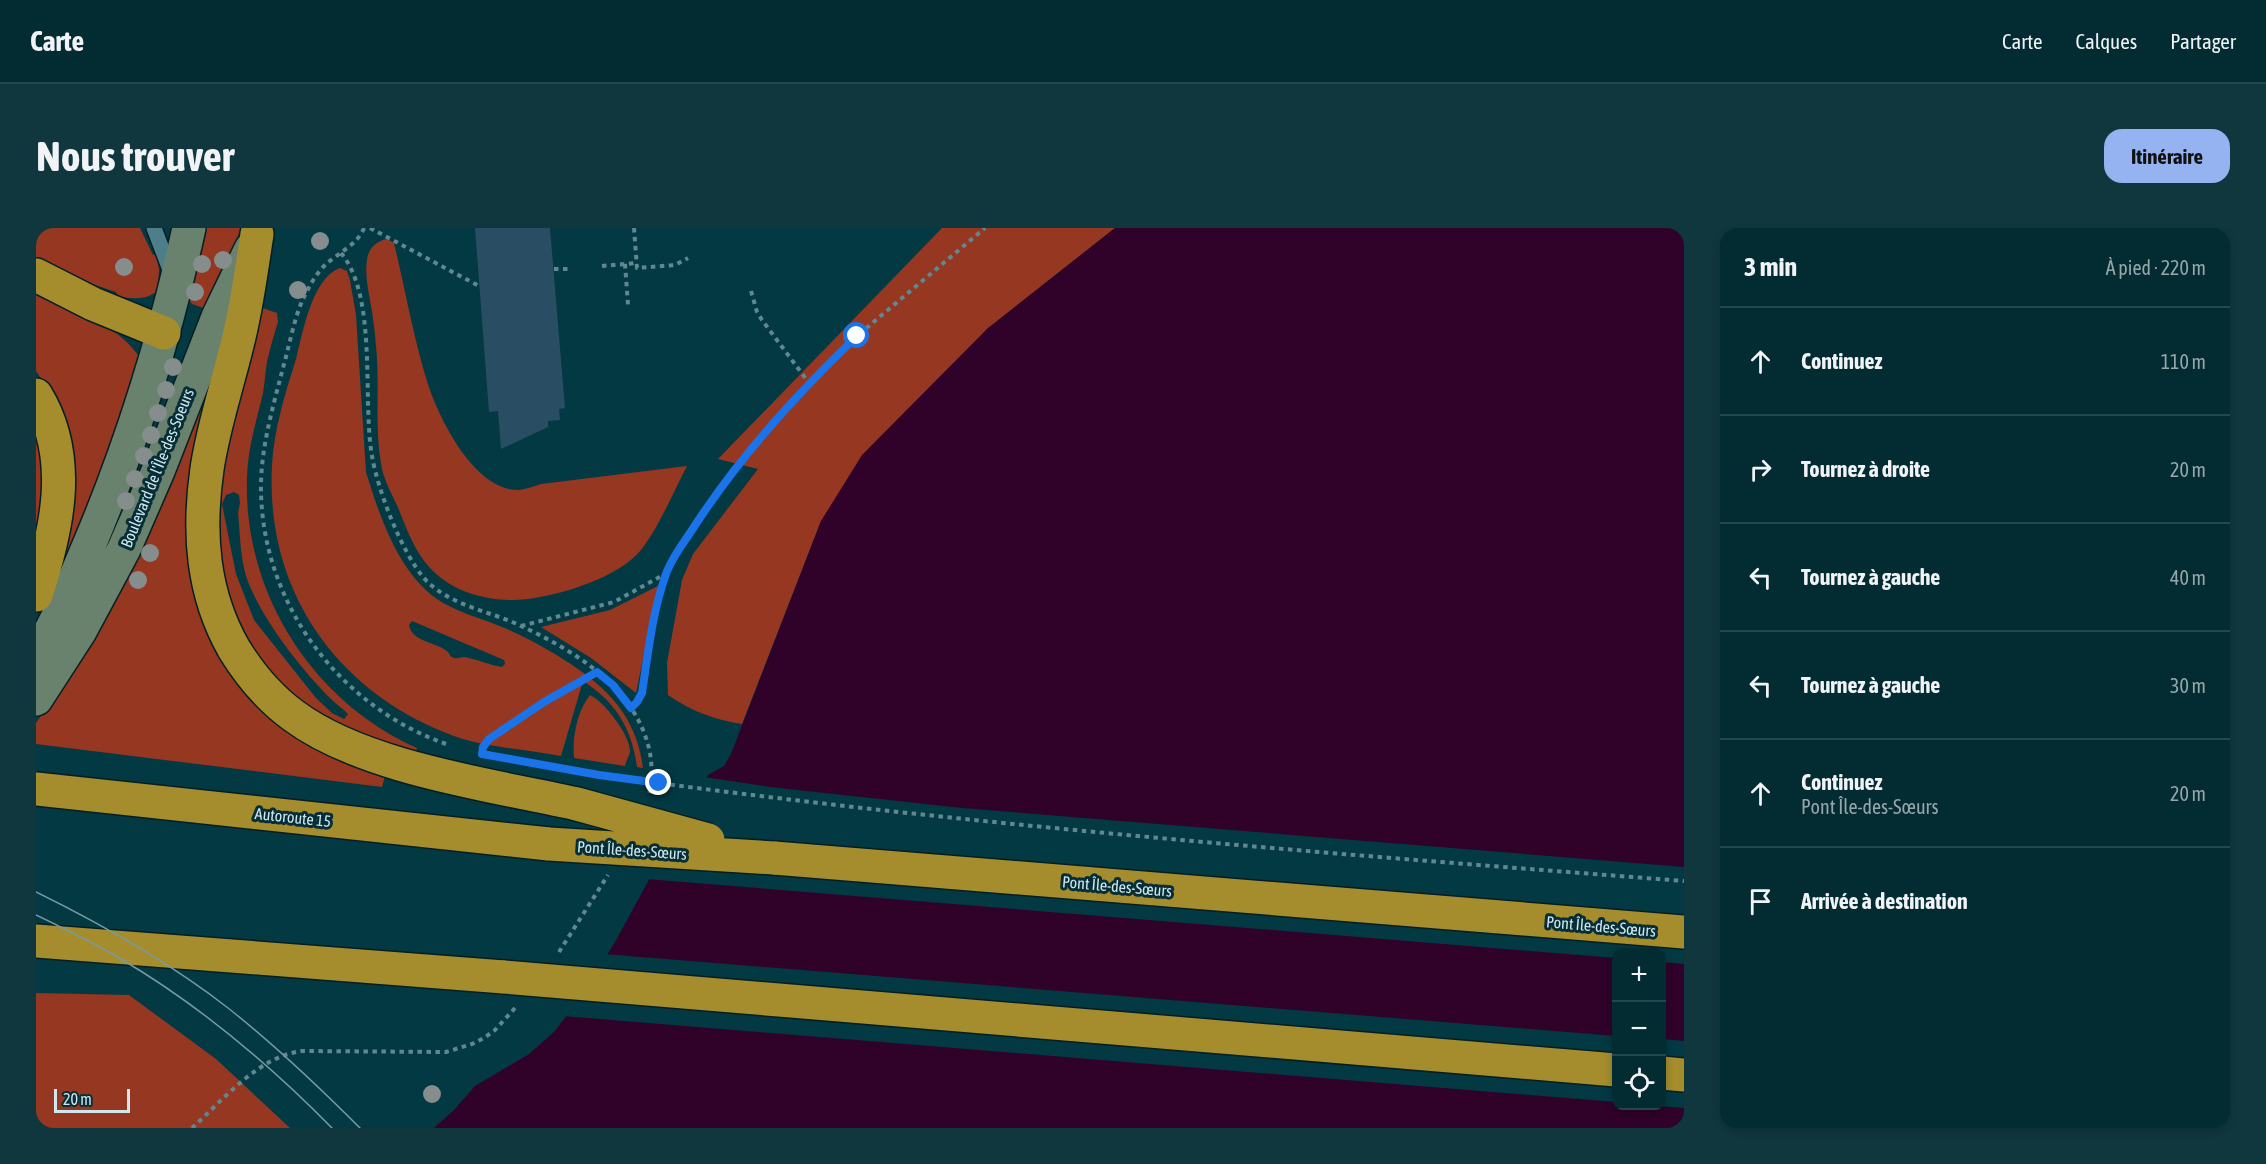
<!DOCTYPE html>
<html lang="fr">
<meta charset="utf-8">
<style>
body{margin:0;font-family:"Asap Condensed",sans-serif;background:#10373e;color:#f1f3f6}
.controls{position:absolute;right:18px;bottom:18px;display:grid;overflow:hidden;border-radius:12px;box-shadow:0 3px 9px #0003}
.controls button{width:54px;height:54px;display:grid;place-items:center;padding:0;border:0;border-bottom:2px solid #23474d;background:#022b32;color:#f1f3f6;font:30px sans-serif}
.scale{position:absolute;left:18px;bottom:15px;width:76px;box-sizing:border-box;padding-left:6px;border:3px solid #cfe7ed;border-top:0;font-size:16px;line-height:21px;white-space:nowrap;color:#cfe7ed;-webkit-text-stroke:4px #072e36;paint-order:stroke}
.stop{position:absolute;width:18px;height:18px;margin:-14px;border:4px solid #1a73e8;border-radius:50%;background:#fff}
.stop.end{background:#1a73e8;border-color:#fff;box-shadow:0 2px 6px #0008}
.list{margin:0;padding:0;list-style:none}
h2{display:flex;justify-content:space-between;align-items:center;height:78px;margin:0;padding:0 24px;font-size:26px}
h2 small{font-size:20px;font-weight:400;color:#96a7ac}
.list li{display:grid;grid-template-columns:39px 1fr auto;gap:18px;align-items:center;box-sizing:border-box;height:108px;padding:0 24px;border-top:2px solid #23474d}
.list b{display:block;font-size:22px;white-space:nowrap}
.list p{margin:0;font-size:20px;white-space:nowrap;color:#96a7ac}
.list em{font-size:20px;font-style:normal;color:#96a7ac}
.icon{flex:none;width:33px;height:33px;fill:none;stroke:currentColor;stroke-width:2;stroke-linecap:round;stroke-linejoin:round}
.map{position:relative;flex:none;width:1648px;height:900px;overflow:hidden;border-radius:18px}
header{display:flex;align-items:center;gap:36px;box-sizing:border-box;height:84px;padding:0 30px;background:#022b32;border-bottom:2px solid #23474d}
header strong{font-size:28px}
nav{display:flex;gap:33px;margin-inline-start:auto;font-size:21px}
.intro{display:flex;align-items:center;justify-content:space-between;box-sizing:border-box;height:144px;padding:0 36px}
h1{margin:0;font-size:42px}
.button{padding:15px 27px;border-radius:18px;background:#95b2f1;color:#111;font-size:21px;font-weight:700}
main{display:flex;gap:36px;padding:0 36px}
aside{flex:1;background:#022b32;border-radius:18px;box-shadow:0 3px 9px #0003}
.map>svg:first-child{display:block}
</style>
<header>
<strong>Carte</strong>
<nav><a>Carte</a><a>Calques</a><a>Partager</a></nav>
</header>
<div class="intro"><h1>Nous trouver</h1><a class="button">Itinéraire</a></div>
<main>
<div class="map">
<svg width="1648" height="900" viewBox="0 0 1648 900">
<rect width="100%" height="100%" fill="#033943"/>
<path fill="#953721" fill-rule="evenodd" d="M0,0H104L117,27L120,26L123,41L122,62C111,73 97,70 82,69L80,64L41,51L0,33Z
M169,0H205L174,82L156,76L153,72Z
M906,0H1079L951,101L785,293L706,496C679,492 655,483 632,467L631,435L646,352L657,326L722,241L682,231Z
M351,11L358,15C369,60 377,108 391,153C402,189 438,263 483,262C490,261 498,258 505,256L651,238C638,263 624,296 608,318C589,346 537,363 504,369C461,378 409,367 384,327C375,313 369,297 363,282C357,268 347,251 345,236C339,201 343,166 341,131C340,118 339,104 337,91C335,72 328,52 331,32C332,21 340,13 351,11Z
M304,40L311,43L314,52L320,87L330,244C343,286 359,334 392,364C412,382 442,389 466,399C484,406 502,416 519,426C565,454 600,483 607,540L601,539C596,501 580,474 547,453L525,528C490,521 452,520 418,508C301,465 229,363 236,237C238,201 249,166 260,131C267,104 276,50 304,40ZM376,393L468,432L469,436L466,439C453,437 441,431 428,429C425,429 421,431 418,430C413,428 415,427 411,423C400,414 376,414 373,397Z
M0,60C36,80 82,96 105,131L74,224L20,364L10,158L0,143Z
M221,78L241,85L242,94C238,107 234,120 231,134C229,144 229,155 227,165C220,195 212,219 211,250C207,365 277,474 381,520L380,523L352,515L351,517L290,493L244,458L211,415L197,384L180,315L185,248ZM198,264L203,267L204,275L202,284C204,305 204,328 210,348C224,389 264,440 294,470C300,476 306,480 312,486L308,491L296,485L280,470L218,392L200,346L186,276L190,267Z
M175,141L177,409L350,544L346,559L0,516V495L11,479Z
M0,203L8,251L0,312Z
M622,358L600,465L555,430L505,399L574,382Z
M554,467C568,473 595,508 594,524C593,528 590,533 589,538L538,530C536,510 541,483 554,467Z
M0,765L93,767L180,831L254,900H0Z"/>
<path fill="#30022a" fill-rule="evenodd" d="M1079,0H1648V900H398L418,882L439,858L493,826L518,804L539,777L578,716L659,567L672,547L688,538L695,526L785,293L826,227L951,101ZM1580,724H1626V878H1580Z"/>
<path fill="#033943" d="M668,549L734,559L926,580L1648,639V736L1626,734V724H1580V730L610,651Z
M568,726L1580,808V874L527,788Z
M1626,811L1648,813V880L1623,878H1626Z"/>
<path fill="#294e63" d="M439,0H514L529,180L523,181L524,192L512,193V199L465,221L462,183L453,184Z"/>
<g fill="none" stroke-linecap="round" stroke-linejoin="round">
<g stroke="#051e23" stroke-width="18">
<path id="lane" d="M118,0L136,47"/>
</g>
<g stroke="#051e23" stroke-width="36">
<path id="secondary" d="M0,427C20,398 34,362 48,329C94,223 128,113 153,0
M0,471L44,403L88,321L122,243L182,89L215,21"/>
</g>
<g stroke="#051e23" stroke-width="36">
<path id="highway" d="M221,6C216,38 212,69 205,100C195,147 178,193 171,241C162,304 166,365 198,421C214,447 233,470 258,488C328,540 456,557 541,576
M0,47L57,76L128,105
M0,167C38,229 21,302 0,367
M0,561L513,616
M738,630L1648,704
M0,713L468,749
M1626,845L1648,847"/>
</g>
<path stroke="#608890" stroke-width="4" stroke-dasharray="4.5 4.5" stroke-linecap="butt" d="M328,0C322,16 301,26 289,37C279,47 273,59 267,71C258,91 254,115 248,136C237,179 224,221 225,265C228,379 305,479 410,516
M334,0L443,58
M598,0L601,40L639,37L652,30
M305,25C342,69 326,172 336,228C342,263 365,322 387,349C411,377 451,382 483,397C539,423 601,460 614,525C616,539 617,552 613,566
M589,36L592,77
M566,38L601,35
M518,41H534
M715,63L721,84L726,92L773,155
M485,398L578,374L629,346
M595,480L601,474L606,465L617,390L629,346L665,288L707,231L773,155L821,108L949,0
M446,526L447,519L453,511L508,474L561,444
M535,542L563,547
M523,724L572,647
M156,900C187,872 223,828 266,823L410,824L436,816L448,810L459,802L479,780"/>
<use href="#lane" stroke="#4e7e89" stroke-width="15"/>
<use href="#secondary" stroke="#68826e" stroke-width="33"/>
<use href="#highway" stroke="#a58d2e" stroke-width="33"/>
<path stroke="#769ba3" stroke-width="1.5" d="M0,664C67,697 133,734 192,780C239,817 282,858 324,900
M0,687C29,701 58,715 85,731C163,777 233,836 296,900"/>
<g stroke="#051e23" stroke-width="36" stroke-linecap="butt">
<path id="highway-bridge" d="M541,576L672,612
M513,616L738,630
M468,749L1580,842"/>
</g>
<path stroke="#608890" stroke-width="4" stroke-dasharray="4.5 4.5" stroke-linecap="butt" d="M563,547C923,597 1285,625 1648,653"/>
<use href="#highway-bridge" stroke="#a58d2e" stroke-width="33"/>
</g>
<g fill="#858d8d">
<circle cx="284" cy="13" r="9"/>
<circle cx="187" cy="32" r="9"/>
<circle cx="166" cy="36" r="9"/>
<circle cx="88" cy="39" r="9"/>
<circle cx="262" cy="62" r="9"/>
<circle cx="159" cy="64" r="9"/>
<circle cx="137" cy="139" r="9"/>
<circle cx="130" cy="162" r="9"/>
<circle cx="122" cy="185" r="9"/>
<circle cx="115" cy="207" r="9"/>
<circle cx="108" cy="228" r="9"/>
<circle cx="99" cy="251" r="9"/>
<circle cx="90" cy="273" r="9"/>
<circle cx="114" cy="325" r="9"/>
<circle cx="102" cy="352" r="9"/>
<circle cx="396" cy="866" r="9"/>
</g>
<g fill="none" stroke-linecap="round" stroke-linejoin="round">
<path stroke="#1a73e8" stroke-width="8" d="M623,555L563,547L446,526L447,519L453,511L508,474L561,444L577,457L595,480L601,474L606,465C612,426 616,386 629,349C634,332 647,316 656,302C703,229 759,168 821,108"/>
</g>
<g text-anchor="middle" dominant-baseline="central" stroke-width="6" stroke-linejoin="round" paint-order="stroke">
<g font-size="16" fill="#cfe7ed" stroke="#072e36">
<text transform="translate(121 240) rotate(-68)">Boulevard de l'Île-des-Soeurs</text>
<text transform="translate(257 589) rotate(6)">Autoroute 15</text>
<text transform="translate(596 622) rotate(4)">Pont Île-des-Sœurs</text>
<text transform="translate(1081 658) rotate(5)">Pont Île-des-Sœurs</text>
<text transform="translate(1565 698) rotate(5)">Pont Île-des-Sœurs</text>
</g>
</g>
</svg>
<div class="controls">
<button>+</button>
<button>−</button>
<button><svg class="icon" aria-label="locate" viewBox="0 0 24 24"><circle cx="12" cy="12" r="6"/><path d="M12 2v4M12 18v4M2 12h4M18 12h4"/></svg></button>
</div>
<div class="scale">20 m</div>
<div class="stop" style="left:821px;top:108px"></div>
<div class="stop end" style="left:623px;top:555px"></div>
</div>
<aside>
<h2>3 min<small>À pied · 220 m</small></h2>
<ul class="list">
<li><svg class="icon" aria-label="ahead" viewBox="0 0 24 24"><path d="M12 20V5M6 11l6-6 6 6"/></svg><div><b>Continuez</b></div><em>110 m</em></li>
<li><svg class="icon" aria-label="right" viewBox="0 0 24 24"><path d="M7 20v-9h11M14 6l5 5-5 5"/></svg><div><b>Tournez à droite</b></div><em>20 m</em></li>
<li><svg class="icon" aria-label="left" viewBox="0 0 24 24"><path d="M17 20v-9H6M10 6l-5 5 5 5"/></svg><div><b>Tournez à gauche</b></div><em>40 m</em></li>
<li><svg class="icon" aria-label="left" viewBox="0 0 24 24"><path d="M17 20v-9H6M10 6l-5 5 5 5"/></svg><div><b>Tournez à gauche</b></div><em>30 m</em></li>
<li><svg class="icon" aria-label="ahead" viewBox="0 0 24 24"><path d="M12 20V5M6 11l6-6 6 6"/></svg><div><b>Continuez</b><p>Pont Île-des-Sœurs</p></div><em>20 m</em></li>
<li><svg class="icon" aria-label="arrive" viewBox="0 0 24 24"><path d="M6 21V4h12l-3 4 3 4H6"/></svg><div><b>Arrivée à destination</b></div></li>
</ul>
</aside>
</main>
